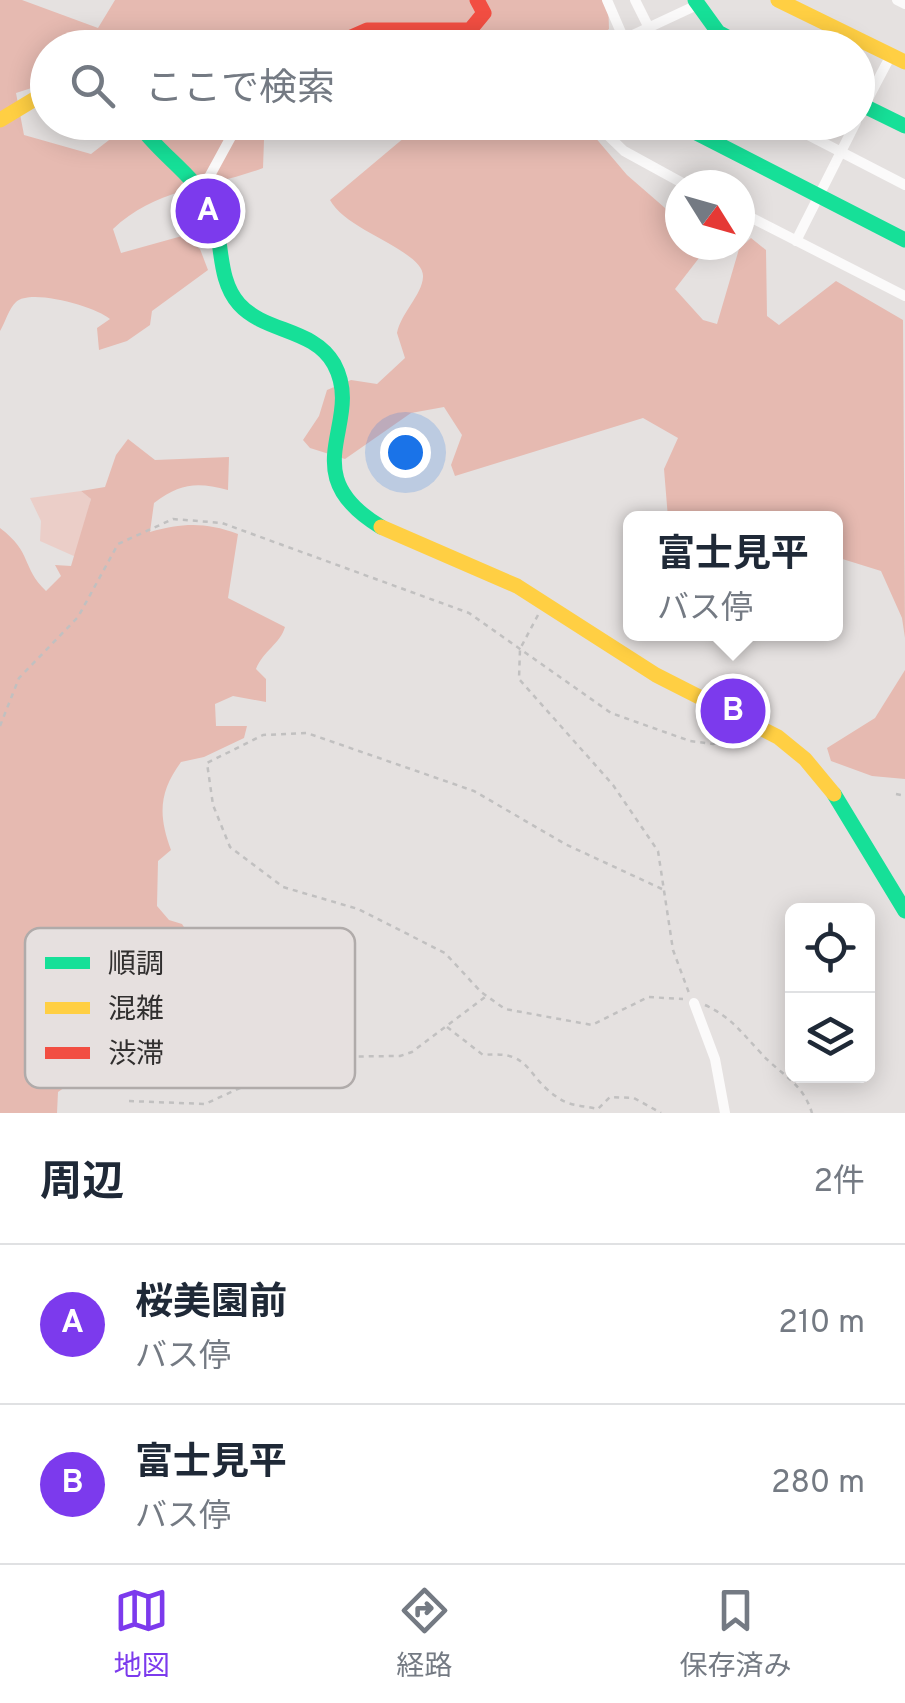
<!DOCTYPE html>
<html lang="ja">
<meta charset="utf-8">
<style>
body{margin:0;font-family:Overpass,"Noto Sans JP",sans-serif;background:#f2f2f3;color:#1f2937}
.controls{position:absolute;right:30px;bottom:30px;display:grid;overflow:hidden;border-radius:15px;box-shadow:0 5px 25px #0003}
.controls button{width:90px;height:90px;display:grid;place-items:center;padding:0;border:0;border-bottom:2px solid #e0e1e3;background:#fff;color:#1f2937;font:50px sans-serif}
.compass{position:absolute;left:665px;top:170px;width:90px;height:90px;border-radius:50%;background:#fff;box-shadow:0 5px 25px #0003;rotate:127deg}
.you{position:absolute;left:405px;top:452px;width:35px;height:35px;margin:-25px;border:8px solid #fff;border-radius:50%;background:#1a73e8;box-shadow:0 0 0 15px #1a73e833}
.badge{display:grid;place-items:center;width:65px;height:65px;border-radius:50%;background:#7c3aed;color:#fff;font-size:32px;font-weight:700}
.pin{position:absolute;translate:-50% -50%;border:5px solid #fff;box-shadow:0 2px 10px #0006}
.popup{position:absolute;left:623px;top:511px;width:220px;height:130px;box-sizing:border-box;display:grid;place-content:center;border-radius:15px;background:#fff;filter:drop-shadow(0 2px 8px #0005);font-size:32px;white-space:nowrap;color:#747a83}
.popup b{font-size:38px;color:#1f2937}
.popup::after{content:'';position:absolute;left:50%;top:100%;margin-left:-20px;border:20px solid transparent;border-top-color:#fff}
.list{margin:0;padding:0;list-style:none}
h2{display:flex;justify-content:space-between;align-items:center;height:130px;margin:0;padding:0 40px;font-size:42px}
h2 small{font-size:32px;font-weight:400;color:#747a83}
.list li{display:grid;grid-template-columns:65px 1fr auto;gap:30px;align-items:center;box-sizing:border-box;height:160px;padding:0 40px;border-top:2px solid #e0e1e3}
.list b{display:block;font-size:38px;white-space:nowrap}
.list p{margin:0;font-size:32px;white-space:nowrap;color:#747a83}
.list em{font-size:32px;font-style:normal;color:#747a83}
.icon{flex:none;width:55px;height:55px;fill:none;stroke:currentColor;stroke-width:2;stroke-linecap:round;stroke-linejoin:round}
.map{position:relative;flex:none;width:905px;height:1113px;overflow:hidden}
.search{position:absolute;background:#fff;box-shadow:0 5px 25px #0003;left:30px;right:30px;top:30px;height:110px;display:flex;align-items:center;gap:25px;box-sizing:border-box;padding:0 35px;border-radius:55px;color:#747a83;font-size:38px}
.sheet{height:450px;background:#fff}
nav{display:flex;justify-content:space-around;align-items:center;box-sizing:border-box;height:140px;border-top:2px solid #e0e1e3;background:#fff;font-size:28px;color:#747a83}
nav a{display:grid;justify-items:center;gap:5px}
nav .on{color:#7c3aed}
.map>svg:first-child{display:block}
</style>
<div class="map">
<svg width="905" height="1113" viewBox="0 0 905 1113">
<rect width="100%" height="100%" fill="#e5e1e0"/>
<path fill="#ebcec8" d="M81,491L91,499L76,557L40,541L41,521L30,498Z"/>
<path fill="#e6bab1" d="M0,0H22L98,28L115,0H608L609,29L586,47L48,48L47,83L16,93L24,135L91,154L131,123H281L264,140L263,168C210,188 156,188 113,229L121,253L182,236L200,249L208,270L152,311L150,325L127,341L99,350L97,328L110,319C96,307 31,288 16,302C9,308 5,323 0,331Z
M405,123H583L627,175L680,221V245H699V258L675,289L703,320L717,324L739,249L751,238L766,250L767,316L779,325L836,281L903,320L905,638L902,618L881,571L836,557V518H668L664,469L678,438L643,418L455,476L451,465L462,435L444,407L411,413L345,459L310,448L303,440L319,416L327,390L351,380L377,384L405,358L397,333C401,313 422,295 423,277C425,251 346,231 330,200L411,132Z
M128,439L155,460L229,457L228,490C197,482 181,483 154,503L150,532C183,523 205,522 238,534L228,598L285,627C280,644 263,651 256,669L266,679V702L233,696L215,704L216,726H247L244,738L204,757L181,762C159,792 158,815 171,850L158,861L157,906L169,920L182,924L191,938L212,939L229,955L228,980L233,989C191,1015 143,1037 107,1068C99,1074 73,1081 58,1092L57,1113H0V528C33,553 21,567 46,591L61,576L55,565L71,566L91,499L81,491L105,487L116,455Z
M905,670V779L872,776L831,761L827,748L875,718Z"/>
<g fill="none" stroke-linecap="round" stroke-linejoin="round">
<path stroke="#c1c0c0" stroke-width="2.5" stroke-dasharray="5 5" stroke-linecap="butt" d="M538,615L520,649L519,679L613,785L658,851L673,950L689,993
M0,726L19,678L78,617L118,544L173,519L222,523L469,613L611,713L690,741L713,744L746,737
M896,794L905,796
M662,889L565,844L474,791L307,733L263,735L207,763L213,805L230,847L283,887L358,909L445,953L481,992L505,1009L592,1025L648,997L683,999
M705,1005C731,1017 741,1032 760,1052C780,1075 802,1081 812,1113
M447,1027L483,1055C534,1050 524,1077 560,1099C570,1106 586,1106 598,1109L610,1097L634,1098L661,1113
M129,1101L205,1104L308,1057L400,1056L412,1052L485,997"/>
<path stroke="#fbfafa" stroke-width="10" d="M607,0L623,37
M635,0L659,48
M897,0L905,4
M605,48L697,5
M861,112L891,55
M594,122L624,151L686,185
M783,122L905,185
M202,190L232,135L249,122
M740,212L905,296
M796,241L856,122
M694,1003L715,1059L725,1113"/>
<path stroke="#16e098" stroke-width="15" d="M695,0L718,32L748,48
M858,103L905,126
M137,122C158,154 195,174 211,209C224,239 216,278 239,304C265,333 314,328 334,364C366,423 290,472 381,527
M675,122L905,240
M834,794L905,911"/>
<path stroke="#ffcf43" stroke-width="15" d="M778,0L905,62
M0,120L48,91
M381,527L517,586L656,675L778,737L805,759L834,794"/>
<path stroke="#f24e42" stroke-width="15" d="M326,48L367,30H470L484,13L477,0"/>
</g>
<rect x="25" y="928" width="330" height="160" rx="15" fill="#e6e0df" stroke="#b0abaa" stroke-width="2.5"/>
<rect x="45" y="957" width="45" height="12" fill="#16e098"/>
<rect x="45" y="1002" width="45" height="12" fill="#ffcf43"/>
<rect x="45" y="1047" width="45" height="12" fill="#f24e42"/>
<g font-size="28" fill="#312f2f">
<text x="108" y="973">順調</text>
<text x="108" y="1018">混雑</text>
<text x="108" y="1063">渋滞</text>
</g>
</svg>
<div class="controls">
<button><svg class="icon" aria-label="locate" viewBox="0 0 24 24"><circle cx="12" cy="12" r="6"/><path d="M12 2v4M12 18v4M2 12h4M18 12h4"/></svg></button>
<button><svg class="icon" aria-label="layers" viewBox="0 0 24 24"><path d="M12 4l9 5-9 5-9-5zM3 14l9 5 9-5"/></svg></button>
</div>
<svg class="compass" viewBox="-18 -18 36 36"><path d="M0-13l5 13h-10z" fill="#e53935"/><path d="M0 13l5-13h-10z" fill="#747a83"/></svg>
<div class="you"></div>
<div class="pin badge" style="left:208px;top:211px">A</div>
<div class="pin badge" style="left:733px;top:711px">B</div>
<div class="popup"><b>富士見平</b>バス停</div>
<div class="search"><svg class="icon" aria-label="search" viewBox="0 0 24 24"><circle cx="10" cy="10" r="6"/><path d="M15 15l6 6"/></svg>ここで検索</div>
</div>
<section class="sheet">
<h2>周辺<small>2件</small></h2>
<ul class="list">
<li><span class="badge">A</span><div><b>桜美園前</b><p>バス停</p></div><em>210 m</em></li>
<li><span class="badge">B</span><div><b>富士見平</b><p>バス停</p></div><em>280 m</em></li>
</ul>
</section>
<nav>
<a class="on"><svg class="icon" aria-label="map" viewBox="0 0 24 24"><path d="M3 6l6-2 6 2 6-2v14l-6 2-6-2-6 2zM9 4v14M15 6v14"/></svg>地図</a>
<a><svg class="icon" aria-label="directions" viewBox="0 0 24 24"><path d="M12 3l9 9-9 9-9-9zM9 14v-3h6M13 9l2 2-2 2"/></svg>経路</a>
<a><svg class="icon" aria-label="saved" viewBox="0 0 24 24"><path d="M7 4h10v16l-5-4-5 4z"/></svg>保存済み</a>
</nav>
